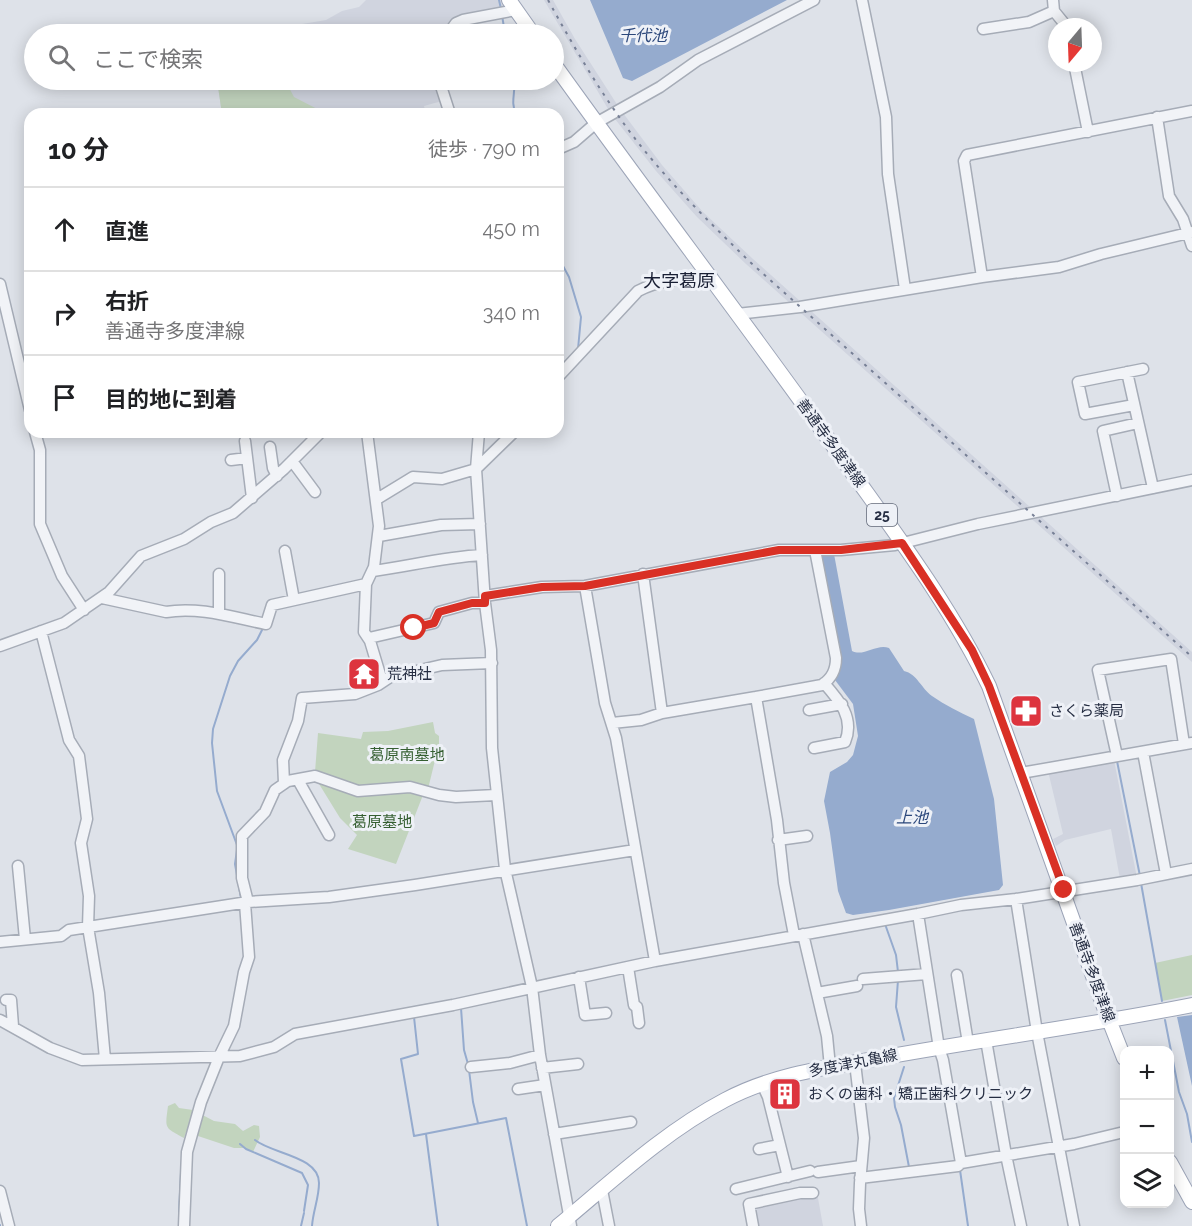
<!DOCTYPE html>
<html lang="ja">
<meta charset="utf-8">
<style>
body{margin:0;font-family:Raleway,"Noto Sans JP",sans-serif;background:#f6f6f6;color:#202124}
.controls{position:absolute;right:18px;bottom:18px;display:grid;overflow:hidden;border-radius:12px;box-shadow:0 3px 15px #0003}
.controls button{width:54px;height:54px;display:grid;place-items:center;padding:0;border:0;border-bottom:2px solid #e0e0e0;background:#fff;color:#202124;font:30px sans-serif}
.compass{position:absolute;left:1048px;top:18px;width:54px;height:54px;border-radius:50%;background:#fff;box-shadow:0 3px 15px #0003;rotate:199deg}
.stop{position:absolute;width:18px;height:18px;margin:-14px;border:4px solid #d93025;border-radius:50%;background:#fff}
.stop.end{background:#d93025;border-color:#fff;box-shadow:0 2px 6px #0008}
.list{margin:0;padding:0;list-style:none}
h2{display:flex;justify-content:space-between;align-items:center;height:78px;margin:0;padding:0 24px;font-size:26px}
h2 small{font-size:20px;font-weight:400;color:#757577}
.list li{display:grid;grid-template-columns:39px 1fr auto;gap:18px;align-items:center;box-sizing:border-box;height:84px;padding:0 24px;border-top:2px solid #e0e0e0}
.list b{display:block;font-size:22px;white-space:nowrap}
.list p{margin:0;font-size:20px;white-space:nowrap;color:#757577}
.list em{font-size:20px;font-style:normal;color:#757577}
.icon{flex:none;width:33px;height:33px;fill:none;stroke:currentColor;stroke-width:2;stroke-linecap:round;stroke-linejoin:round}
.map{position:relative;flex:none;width:1192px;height:1226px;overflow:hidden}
.search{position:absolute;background:#fff;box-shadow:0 3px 15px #0003;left:24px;top:24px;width:540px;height:66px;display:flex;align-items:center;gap:15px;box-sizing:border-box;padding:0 21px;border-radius:33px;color:#757577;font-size:22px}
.panel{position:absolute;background:#fff;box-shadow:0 3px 15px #0003;left:24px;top:108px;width:540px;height:330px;border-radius:18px}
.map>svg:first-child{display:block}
</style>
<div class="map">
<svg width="1192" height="1226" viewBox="0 0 1192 1226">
<rect width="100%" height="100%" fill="#dee2e9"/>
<path fill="#d0d4df" d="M366,0H505L510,9L455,21L446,34H210L213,31L222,30L290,26L326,20L342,11L359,7Z
M544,0H553L575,39L620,109L662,165L703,212L753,259L1192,652V662L746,264L697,217L656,171L611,114Z
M217,80H436L442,101L424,106L426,114H222Z
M1114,760L1137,878L1120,879L1111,829L1065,840L1056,846L1053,839L1063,834L1048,771Z
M802,1197L818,1198L823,1226H757L753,1207Z"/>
<path fill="#c2d4be" d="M217,80H285L294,97L327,114H222Z
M433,722L435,733L439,736V744L428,789L357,786L315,772L318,733L361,739L363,732L388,731Z
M316,779L326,783L413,792L423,795L396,864L348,849L357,835L340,818Z
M1192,955V995L1162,1001L1155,963Z
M175,1103L179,1108L193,1110L214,1121L235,1124L243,1131L254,1125L259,1126L260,1137L253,1152L245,1148H234L186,1132L184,1138C164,1127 165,1129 168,1106Z"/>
<path fill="#95abce" d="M590,0H787L632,81L623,78Z
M834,554L852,651C864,657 877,643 889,648L904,671C917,674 921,688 932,696C945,705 959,712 974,719L994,799L1003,885L999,890L889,910L853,915L846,913L838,891L830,833L824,801L830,772L847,762L853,755L858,736L853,704L835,680L839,666L821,556Z
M1192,1015V1086L1177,1017Z"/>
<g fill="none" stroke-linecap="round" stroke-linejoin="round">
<path stroke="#95abce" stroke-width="2" d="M499,0L501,9
M502,15L505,34
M514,80C516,92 510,102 516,114
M558,239L563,266L569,277L581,317L578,349
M1117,761L1140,876
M237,845L217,791L212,743L213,729L230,676L238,661L257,640L263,628
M237,850L235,864L241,898
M1141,883L1162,1001
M885,924L896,955L898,972
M898,980L896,1007L904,1040
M461,1008L464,1050L468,1064
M416,1016L414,1017L418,1054L401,1059L414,1136L506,1118L527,1226
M1165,1020L1179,1092L1187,1114L1192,1142
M904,1067L894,1098L895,1107L901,1125L909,1167
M469,1070L473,1102L478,1123
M426,1134L438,1226
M255,1140C272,1154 319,1156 319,1183C319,1198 313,1211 312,1226
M240,1144L246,1149L302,1173L308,1185L304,1211
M960,1170L968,1226
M179,1212L181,1173
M0,1225V1226
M301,1226L304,1213"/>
<g stroke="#a6acb7" stroke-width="13">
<path id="minor" d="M862,0L886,117L888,174L905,289
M1053,0L1054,11L1067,27
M983,29L1029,22L1054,11
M448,34L456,23L463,20L516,10
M1074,63L1088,132
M439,80L450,114
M1157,117L1169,196L1183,219L1192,246
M558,149L574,142L596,123L660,87L698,60L814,0
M982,277L964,161L967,155L1192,111
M0,284L30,410
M737,314L800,307L982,277L1059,267L1101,254L1192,232
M1127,372L1153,488
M558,377L638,291C659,280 687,277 711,277
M1134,405L1085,414L1078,382L1143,369
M35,432L40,450V524L62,576L84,610
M367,432L379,526L374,567L366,584L364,632L370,641L382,681
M479,432L476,469L485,603L491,650L492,748L505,869L532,987L540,1055L571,1226
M245,441L252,498
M270,447L273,468L277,476
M231,460L247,458
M292,461L315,492
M1117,496L1103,431L1138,423
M377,499L413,477L442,479L476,469L514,432
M379,536L441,525L480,524
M285,551L294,600
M373,571C410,566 444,557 482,555
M219,574V614
M643,574L662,713
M585,586L605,703L616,738L655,961
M485,596L542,587L585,586L779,550H841L895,545L978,524L1192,480
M102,598L166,612C199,606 235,618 266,624L272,605L366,584
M41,631L69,740L79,756L87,819L81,843L89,896L88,927L99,993L105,1059
M369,638L434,623L439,612L472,603H485
M0,646L64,623L109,592L141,556L184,539L211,522L233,513L284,469L321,432
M809,710L842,704
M612,723L641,720L662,713L756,697
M814,748L845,742C855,718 839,700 824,683
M1143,752L1166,874
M1117,756L1098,670L1171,659L1184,744
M1021,773L1192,743
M298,780L329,835
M284,783L283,760L298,721L302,698L355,694L378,685L390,677L442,665L492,663
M778,840L807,836
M18,866L25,939
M1016,899L1037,1032L1074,1226
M248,902L242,878V836L265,812L275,790L288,781L315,776L358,791L410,787L439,795L456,797L496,795
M918,914L939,1048L943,1060L961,1163
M803,934L827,1036L830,1067
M794,935L784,883L777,820L756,697L822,685C832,678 836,670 836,658L815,550
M0,942L61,936L69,930L248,902L329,897L415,885L635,850
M628,967L634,1005L637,1007L639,1023
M957,975L968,1043
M579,977L585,1015L606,1013
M863,979L927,974
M817,993L857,986
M6,1000H11L13,1026
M0,1020L50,1048L82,1060L240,1056L274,1047L295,1034L453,1005L655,961L918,914L961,905L1016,899L1137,880L1192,869
M986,1040L1006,1155L1021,1226
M855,1063L864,1138L860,1183L859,1209L861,1226
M471,1067L510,1063L540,1055
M542,1068L578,1064
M762,1084L768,1097L788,1177
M518,1089L545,1085
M554,1134L631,1122
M759,1149L780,1145
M818,1172L861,1166
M860,1178L958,1166L961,1163L1074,1144L1124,1132
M736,1189L810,1171
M602,1190L609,1226
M0,1191L9,1226
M184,1226L187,1152L201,1102L219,1057L234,1026L244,972L249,957L245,903
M753,1226L749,1204L800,1193H813"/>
</g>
<g stroke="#9ca4b7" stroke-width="16">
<path id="major" d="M509,0L533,34
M554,64C649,197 749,327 844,461C895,533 950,605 989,686L1104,1007L1124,1058
M1170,1162L1192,1202
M558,1226C611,1182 664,1132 725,1100C775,1073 836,1066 891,1056C992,1038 1092,1025 1192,1005"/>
</g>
<use href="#minor" stroke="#f1f3f7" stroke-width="10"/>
<use href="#major" stroke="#fff" stroke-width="14"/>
<path stroke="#767f95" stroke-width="2" stroke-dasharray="3 6" stroke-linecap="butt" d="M548,0C569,38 590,75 615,111C653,167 702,215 750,262L1192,657"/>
</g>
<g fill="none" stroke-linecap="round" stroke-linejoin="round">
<path stroke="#d93025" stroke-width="8" d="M414,628L434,623L439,612L472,603H485V596L542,587L585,586L779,550H841L902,543L972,650L989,686L1064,890"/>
</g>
<defs>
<g id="temple-square" transform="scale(1.725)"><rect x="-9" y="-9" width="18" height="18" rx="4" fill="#dd343e" stroke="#eef1f7"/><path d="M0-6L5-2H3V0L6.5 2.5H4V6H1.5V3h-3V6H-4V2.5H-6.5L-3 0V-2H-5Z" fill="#fff"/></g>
<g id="pharmacy-square" transform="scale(1.725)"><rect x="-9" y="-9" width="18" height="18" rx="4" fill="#dd343e" stroke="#eef1f7"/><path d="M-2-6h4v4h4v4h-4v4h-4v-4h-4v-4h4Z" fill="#fff"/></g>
<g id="building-square" transform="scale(1.725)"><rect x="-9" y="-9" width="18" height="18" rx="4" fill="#dd343e" stroke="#eef1f7"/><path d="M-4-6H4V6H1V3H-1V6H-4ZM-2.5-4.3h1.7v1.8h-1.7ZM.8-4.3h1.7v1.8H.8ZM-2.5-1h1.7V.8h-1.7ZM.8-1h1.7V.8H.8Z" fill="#fff"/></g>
</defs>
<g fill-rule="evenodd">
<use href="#temple-square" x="364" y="674"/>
<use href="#pharmacy-square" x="1026" y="711"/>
<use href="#building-square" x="785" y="1094"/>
</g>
<g text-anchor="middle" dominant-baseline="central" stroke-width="6" stroke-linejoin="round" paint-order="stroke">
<rect fill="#eef1f7" stroke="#616878" stroke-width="1.5" x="867" y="504" width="30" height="22" rx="4.5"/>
<g font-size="14" font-weight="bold" fill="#252d42">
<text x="882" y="515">25</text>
</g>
<g font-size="15" fill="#252d42" stroke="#eef1f7">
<text transform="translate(831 443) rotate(54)">善通寺多度津線</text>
<text transform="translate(1092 972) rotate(70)">善通寺多度津線</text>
<text transform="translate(853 1063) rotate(-11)">多度津丸亀線</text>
</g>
<g font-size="15" fill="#252d42" stroke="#eef1f7" text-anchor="start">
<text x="387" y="674">荒神社</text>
<text x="1049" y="711">さくら薬局</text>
<text x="808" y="1094">おくの歯科・矯正歯科クリニック</text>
</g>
<g font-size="15" fill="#355f31" stroke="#eef1f7">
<text x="407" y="755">葛原南墓地</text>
<text x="382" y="822">葛原墓地</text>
</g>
<g font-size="16" font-style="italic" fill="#2b477b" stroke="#eef1f7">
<text x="643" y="35">千代池</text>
<text x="912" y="817">上池</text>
</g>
<g font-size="18" fill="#181e33" stroke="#eef1f7">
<text x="679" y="280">大字葛原</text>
</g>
</g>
</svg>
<div class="controls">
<button>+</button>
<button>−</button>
<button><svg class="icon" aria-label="layers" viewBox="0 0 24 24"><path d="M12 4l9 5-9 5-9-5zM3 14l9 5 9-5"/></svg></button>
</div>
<svg class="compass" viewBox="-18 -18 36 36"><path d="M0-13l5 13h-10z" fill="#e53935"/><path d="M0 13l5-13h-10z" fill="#757577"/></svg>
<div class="stop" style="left:414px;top:628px"></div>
<div class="stop end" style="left:1064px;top:890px"></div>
<div class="search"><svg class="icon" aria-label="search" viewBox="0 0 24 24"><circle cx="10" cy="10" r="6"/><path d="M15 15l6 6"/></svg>ここで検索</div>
<section class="panel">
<h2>10 分<small>徒歩 · 790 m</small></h2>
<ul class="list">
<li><svg class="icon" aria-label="ahead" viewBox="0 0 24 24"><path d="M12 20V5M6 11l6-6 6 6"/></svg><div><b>直進</b></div><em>450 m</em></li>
<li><svg class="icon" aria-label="right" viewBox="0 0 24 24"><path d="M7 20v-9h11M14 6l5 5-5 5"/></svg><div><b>右折</b><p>善通寺多度津線</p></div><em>340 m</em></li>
<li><svg class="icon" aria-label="arrive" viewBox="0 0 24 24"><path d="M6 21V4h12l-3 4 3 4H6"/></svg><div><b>目的地に到着</b></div></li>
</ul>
</section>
</div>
